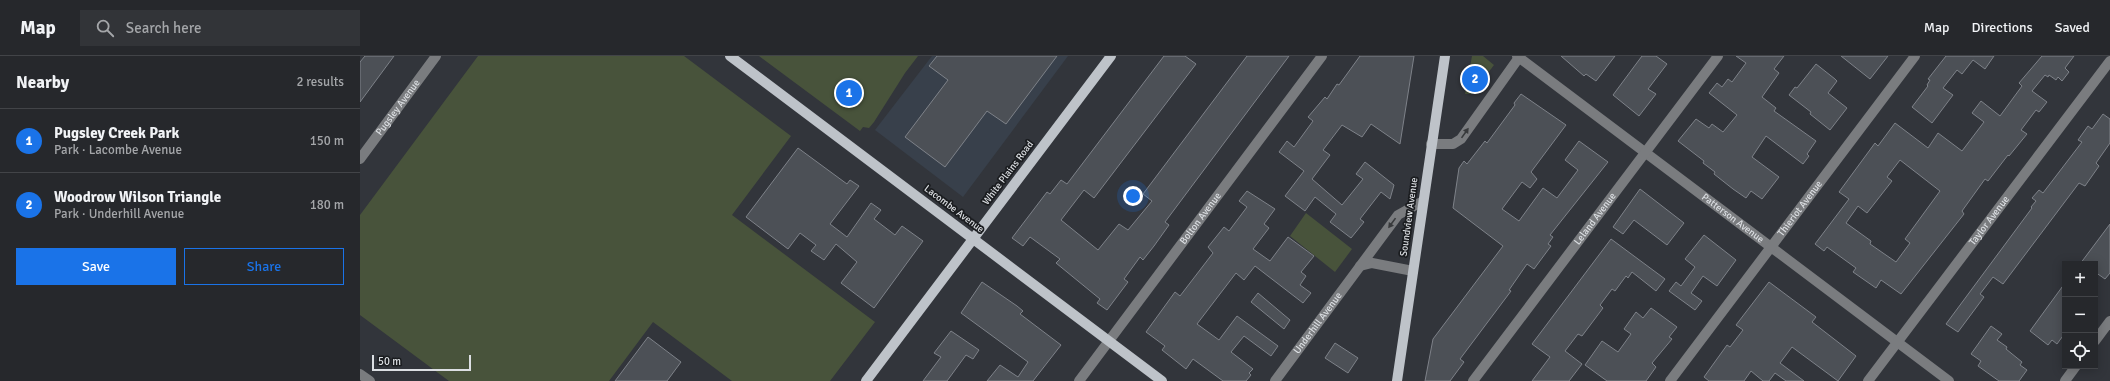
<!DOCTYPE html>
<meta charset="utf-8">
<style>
body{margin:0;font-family:Signika,sans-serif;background:#323438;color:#f1f3f6}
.controls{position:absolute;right:12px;bottom:12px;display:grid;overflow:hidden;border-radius:0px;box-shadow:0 2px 10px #0003}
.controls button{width:36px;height:36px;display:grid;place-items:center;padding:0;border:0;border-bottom:1px solid #424448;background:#26282c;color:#f1f3f6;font:20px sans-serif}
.scale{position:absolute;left:12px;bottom:10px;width:99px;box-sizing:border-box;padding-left:4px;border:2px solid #dcdfe3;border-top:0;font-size:11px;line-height:14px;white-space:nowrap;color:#dcdfe3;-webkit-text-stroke:3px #1b1d20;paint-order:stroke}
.you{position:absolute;left:773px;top:140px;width:14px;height:14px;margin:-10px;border:3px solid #fff;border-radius:50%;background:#1a73e8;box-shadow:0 0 0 6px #1a73e833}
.badge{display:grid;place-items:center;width:26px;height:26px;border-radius:50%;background:#1a73e8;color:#fff;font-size:13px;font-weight:700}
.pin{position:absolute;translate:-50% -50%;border:2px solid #fff;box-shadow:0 1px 4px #0006}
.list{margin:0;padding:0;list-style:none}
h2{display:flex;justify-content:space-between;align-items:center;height:52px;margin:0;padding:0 16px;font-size:17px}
h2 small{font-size:13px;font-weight:400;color:#a4a6a9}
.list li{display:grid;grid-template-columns:26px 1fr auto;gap:12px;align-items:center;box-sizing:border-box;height:64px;padding:0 16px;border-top:1px solid #424448}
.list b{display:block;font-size:15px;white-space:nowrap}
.list p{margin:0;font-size:13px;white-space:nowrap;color:#a4a6a9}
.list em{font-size:13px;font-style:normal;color:#a4a6a9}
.actions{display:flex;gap:8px;padding:12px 16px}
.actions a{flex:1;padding:9px 0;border:1px solid #1a73e8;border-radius:0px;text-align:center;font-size:14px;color:#1a73e8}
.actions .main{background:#1a73e8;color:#fff}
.icon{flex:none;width:22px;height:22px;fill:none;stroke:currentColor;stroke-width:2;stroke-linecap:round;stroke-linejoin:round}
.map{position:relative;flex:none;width:1750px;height:325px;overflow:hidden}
header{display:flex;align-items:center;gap:24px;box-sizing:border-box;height:56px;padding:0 20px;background:#26282c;border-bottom:1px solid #424448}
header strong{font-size:19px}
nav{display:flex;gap:22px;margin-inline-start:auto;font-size:14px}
.search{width:280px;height:36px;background:#323438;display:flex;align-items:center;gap:10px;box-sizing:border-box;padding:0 14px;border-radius:0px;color:#a4a6a9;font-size:15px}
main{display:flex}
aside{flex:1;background:#26282c}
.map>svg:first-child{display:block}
</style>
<header>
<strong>Map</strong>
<div class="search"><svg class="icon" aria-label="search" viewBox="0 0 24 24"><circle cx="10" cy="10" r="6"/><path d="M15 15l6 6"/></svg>Search here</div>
<nav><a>Map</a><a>Directions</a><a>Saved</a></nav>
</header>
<main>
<aside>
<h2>Nearby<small>2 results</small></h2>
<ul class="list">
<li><span class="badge">1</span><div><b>Pugsley Creek Park</b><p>Park · Lacombe Avenue</p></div><em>150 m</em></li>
<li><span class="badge">2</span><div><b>Woodrow Wilson Triangle</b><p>Park · Underhill Avenue</p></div><em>180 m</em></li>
</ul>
<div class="actions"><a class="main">Save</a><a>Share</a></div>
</aside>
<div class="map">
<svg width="1750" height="325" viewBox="0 0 1750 325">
<rect width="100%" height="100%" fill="#32353b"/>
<path fill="#38404b" d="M572,0H708L603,141L515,74Z"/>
<path fill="#48533b" d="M118,0H324L431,80L372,159L515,266L470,325H372L293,266L249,325H89L0,259V159Z
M399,0H558L545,17L514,66L509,72L503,71L500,75Z
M1112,0H1123L1134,9L1112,38H1105Z
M946,157L992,193L975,216L930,180Z"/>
<path fill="#4c5056" stroke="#7e8289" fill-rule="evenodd" d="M5,0H34L0,46V6Z
M577,0H697L646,68L627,55L585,111L545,81L588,24L569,10Z
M804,0H825L836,8L734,142L724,134L701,164L738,194L759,168L768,174L792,145L783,138L887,0H929L805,166L809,169L794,190L783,204L780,201L764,223L768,226L747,254L737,247L740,243L696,207L700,203L670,181L663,190L652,182L687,136L690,138L701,124L707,128Z
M1000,0H1054L1040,88L1011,68L1002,81L982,69L963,94L970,99L952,123L982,149L1003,123L996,118L1005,106L1034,129L1030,143L1021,136L1000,163L1004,166L991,182L970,166L976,158L955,141L945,155L925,140L944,115L919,96L927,85L934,91L953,65L948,61L965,41L967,43L977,28L979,29Z
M1201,0H1255L1236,25L1226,18L1224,20Z
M1282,0H1296L1307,8L1288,33L1296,38L1279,60L1253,39Z
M1376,0H1424L1414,13L1419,17L1402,41L1416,52L1414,55L1456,85L1447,98L1449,100L1443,108L1406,80L1392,101L1419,121L1402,143L1391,135L1386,142L1373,133L1354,118L1355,116L1343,107L1344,105L1318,85L1336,63L1349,72L1352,68L1363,76L1377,59L1349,37L1357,27L1362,31L1368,23L1372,26L1386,7Z
M1481,0H1528L1510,23Z
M1586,0H1634L1625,13L1613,4L1602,18L1597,14L1583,32L1593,39L1572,67L1552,51L1568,30L1567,29L1570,24L1568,23Z
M1682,0H1714L1705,12L1709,16L1702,25L1698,21L1696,24L1689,19L1688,21L1685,19L1672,35L1687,46L1679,56L1676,54L1661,74L1667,78L1649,100L1648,99L1628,125L1625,123L1602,155L1604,158L1541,238L1521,224L1516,232L1493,216L1496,212L1467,191L1464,195L1455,188L1489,143L1479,136L1515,87L1518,90L1535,67L1568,92L1578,77L1602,95L1624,66L1612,57L1621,45L1640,60L1662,30L1659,27ZM1540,104L1580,135L1545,183L1550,187L1536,206L1510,188L1511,185L1486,167L1498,150L1507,157L1532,125L1527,121Z
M1456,8L1475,23L1477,25L1468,37L1487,52L1470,74L1450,58L1451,56L1429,39L1435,31L1437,32Z
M1161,38L1206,69L1171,116L1177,123L1170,132L1162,126L1142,153L1159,165L1183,132L1197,142L1218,114L1205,104L1219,85L1248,106L1190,179L1193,181L1188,188L1191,190L1174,213L1167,208L1149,234L1151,235L1100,303L1104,306L1090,325H1065L1073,283L1143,190L1093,152L1099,112L1104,105L1107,108L1125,85L1127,87L1155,49L1154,47Z
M1743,58L1750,63V87L1736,107L1739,110L1725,130L1719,127L1643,228L1633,221L1620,238L1624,241L1598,276L1586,268L1672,152L1671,151L1676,145L1672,142L1679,134L1683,137L1722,86L1718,84L1728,70L1732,73Z
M438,92L487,128L490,124L499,130L470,168L487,181L511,147L521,154L514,163L535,179L542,170L563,185L514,252L481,227L497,206L476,188L464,204L451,195L456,189L440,177L428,193L386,161Z
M1280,133L1324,167L1307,189L1274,164L1263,178L1253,171Z
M887,135L915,153L904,168L909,172L893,193L910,205L928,181L954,200L941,216L946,220L940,229L951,237L943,247L895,210L884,224L876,217L837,268L859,284L877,260L918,290L911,300L884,280L871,296L893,313L889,317L891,319L886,325H863L833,303L826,313L802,294L805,290L786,276L815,236L820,240L853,197L848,191L864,171L869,175L887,151L879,145Z
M1750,168V217L1745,223L1735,216V208H1720Z
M1344,179L1376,204L1357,230L1343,220L1331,237L1342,245L1335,254L1309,235L1316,226L1321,230L1335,211L1325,203Z
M1251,183L1305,223L1296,235L1272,216L1268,222L1266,220L1255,235L1252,233L1240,249L1243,252L1222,280L1218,278L1205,295L1222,308L1209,325H1172L1190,301L1172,288Z
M622,226L657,250L663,255L660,258L701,289L673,325H627L640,309L658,321L668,306L601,257Z
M1409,226L1456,261L1452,266L1496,300L1478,325L1432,291L1420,307L1444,325H1426L1415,317L1409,325H1403L1391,315L1384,325H1349L1344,321L1367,289L1370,291L1383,274L1376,269Z
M1705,227V277L1697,288L1692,284L1688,289L1670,275Z
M898,237L930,264L924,273L891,246Z
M1291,252L1317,271L1309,281L1312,283L1292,307L1296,311L1286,325H1247L1225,309L1242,285L1258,296L1271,278L1264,273L1276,256L1283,262Z
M1631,270L1642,278L1637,284L1647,291L1646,293L1662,306L1660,309L1667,314L1659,325H1639L1618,310L1621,305L1611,298Z
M591,275L619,294L613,303L606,299L587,325H563L581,301L574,297Z
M288,281L321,306L307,325H255Z
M975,287L998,302L988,317L965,302Z"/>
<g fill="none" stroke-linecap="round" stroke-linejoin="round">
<g stroke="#7a7c7f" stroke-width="10">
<path id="s1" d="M1157,0L1589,325"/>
<path d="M1071,88H1093L1101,83L1160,0"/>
<path id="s2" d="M0,103L76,0"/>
<path d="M1000,210L1012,207L1053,215"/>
<path d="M1735,285L1750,265"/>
<path d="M0,318L10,325"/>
<path id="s3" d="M719,325L962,0"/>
<path id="s4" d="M915,325L1038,159L1063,145"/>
<path id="s5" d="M1113,325L1358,0"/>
<path id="s6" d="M1310,325L1555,0"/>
<path id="s7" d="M1508,325L1750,5"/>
<path d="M1705,325L1716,310"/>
</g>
<path stroke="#bec3c9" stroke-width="10" d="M370,0L802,325
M506,325L751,0
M1037,325L1085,0"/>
</g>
<defs><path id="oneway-solid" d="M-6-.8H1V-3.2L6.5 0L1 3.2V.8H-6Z"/></defs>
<g fill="#383a3c">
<use href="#oneway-solid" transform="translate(1105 77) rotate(-55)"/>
<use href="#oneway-solid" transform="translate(1032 167) rotate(126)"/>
</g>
<g text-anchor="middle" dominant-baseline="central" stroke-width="3.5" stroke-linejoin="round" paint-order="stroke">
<g font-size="10" fill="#dcdfe3" stroke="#1b1d20">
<text stroke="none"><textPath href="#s2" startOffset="64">Pugsley Avenue</textPath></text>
<text transform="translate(648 117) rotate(-53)">White Plains Road</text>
<text transform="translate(594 153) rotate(37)">Lacombe Avenue</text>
<text stroke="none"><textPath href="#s6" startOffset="216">Thieriot Avenue</textPath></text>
<text transform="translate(1049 161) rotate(-82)">Soundview Avenue</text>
<text stroke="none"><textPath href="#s5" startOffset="203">Leland Avenue</textPath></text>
<text stroke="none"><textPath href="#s3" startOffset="203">Bolton Avenue</textPath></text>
<text stroke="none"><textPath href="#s1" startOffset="270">Patterson Avenue</textPath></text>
<text stroke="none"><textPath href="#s7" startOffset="201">Taylor Avenue</textPath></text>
<text stroke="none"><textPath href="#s4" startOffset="72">Underhill Avenue</textPath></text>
</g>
</g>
</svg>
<div class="controls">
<button>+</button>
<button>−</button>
<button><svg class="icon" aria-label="locate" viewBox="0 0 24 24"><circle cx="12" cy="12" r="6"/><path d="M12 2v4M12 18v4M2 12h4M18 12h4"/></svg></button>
</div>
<div class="scale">50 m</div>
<div class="you"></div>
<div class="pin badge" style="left:489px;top:37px">1</div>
<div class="pin badge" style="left:1115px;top:23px">2</div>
</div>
</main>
